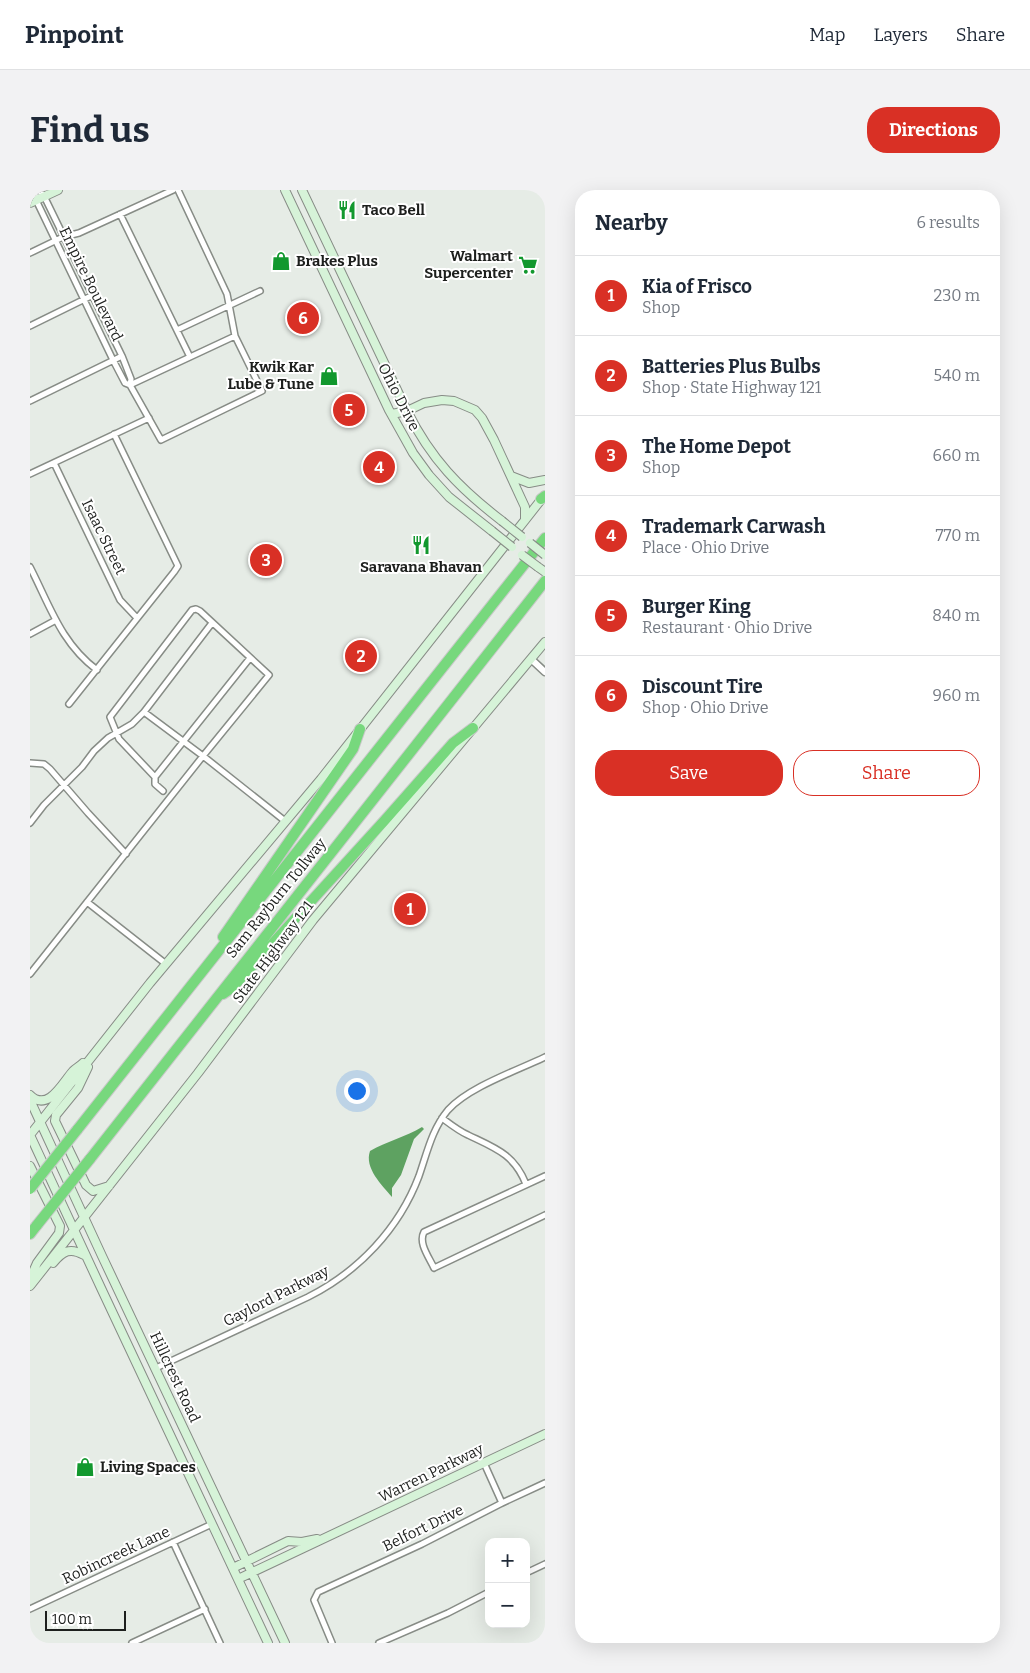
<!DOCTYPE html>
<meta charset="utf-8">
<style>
body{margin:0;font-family:Bitter,serif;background:#f2f2f3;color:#1f2937}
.controls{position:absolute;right:15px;bottom:15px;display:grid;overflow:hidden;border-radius:10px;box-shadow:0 5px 20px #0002}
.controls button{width:45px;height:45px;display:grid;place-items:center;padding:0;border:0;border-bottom:1px solid #e0e1e3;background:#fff;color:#1f2937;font:25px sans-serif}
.scale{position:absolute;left:15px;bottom:12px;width:81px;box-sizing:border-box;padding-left:5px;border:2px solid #1d1f1d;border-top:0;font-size:14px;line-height:18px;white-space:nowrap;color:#1d1f1d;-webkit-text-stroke:4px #fff;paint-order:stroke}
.you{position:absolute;left:326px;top:900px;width:18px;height:18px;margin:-12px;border:4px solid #fff;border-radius:50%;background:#1a73e8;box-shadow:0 0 0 8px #1a73e833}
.badge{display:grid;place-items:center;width:32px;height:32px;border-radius:50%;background:#d93025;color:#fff;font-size:16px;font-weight:700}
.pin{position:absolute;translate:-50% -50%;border:2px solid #fff;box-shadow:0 1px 5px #0006}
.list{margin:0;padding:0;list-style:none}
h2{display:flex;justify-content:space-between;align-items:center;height:65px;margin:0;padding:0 20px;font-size:21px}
h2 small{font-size:16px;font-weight:400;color:#747a83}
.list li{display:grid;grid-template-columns:32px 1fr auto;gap:15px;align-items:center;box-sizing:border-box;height:80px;padding:0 20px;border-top:1px solid #e0e1e3}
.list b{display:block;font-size:19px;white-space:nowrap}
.list p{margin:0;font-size:16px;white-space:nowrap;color:#747a83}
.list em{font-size:16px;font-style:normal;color:#747a83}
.actions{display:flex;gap:10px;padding:15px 20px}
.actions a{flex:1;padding:11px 0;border:1px solid #d93025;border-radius:20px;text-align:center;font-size:18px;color:#d93025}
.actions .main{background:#d93025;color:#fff}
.map{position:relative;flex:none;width:515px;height:1453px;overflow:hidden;border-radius:20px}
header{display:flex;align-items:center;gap:30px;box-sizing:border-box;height:70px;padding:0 25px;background:#fff;border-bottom:1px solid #e0e1e3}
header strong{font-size:24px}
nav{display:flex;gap:28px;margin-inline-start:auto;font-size:18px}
.intro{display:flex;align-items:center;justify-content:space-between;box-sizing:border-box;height:120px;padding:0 30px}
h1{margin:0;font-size:35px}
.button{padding:12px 22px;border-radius:20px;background:#d93025;color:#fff;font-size:18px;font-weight:700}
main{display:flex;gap:30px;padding:0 30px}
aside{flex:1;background:#fff;border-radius:20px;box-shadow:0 5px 20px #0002}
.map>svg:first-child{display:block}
</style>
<header>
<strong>Pinpoint</strong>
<nav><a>Map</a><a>Layers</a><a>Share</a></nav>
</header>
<div class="intro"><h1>Find us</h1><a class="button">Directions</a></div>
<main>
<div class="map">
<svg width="515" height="1453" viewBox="0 0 515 1453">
<rect width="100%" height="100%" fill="#e6ece6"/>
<path fill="#5ea261" d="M392,937L394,939L384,949L371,985L362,998V1007C352,995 334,978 340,961C357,951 376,947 392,937Z"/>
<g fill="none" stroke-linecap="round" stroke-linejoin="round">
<g stroke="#878c86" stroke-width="8">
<path id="minor" d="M6,0V10L83,170L95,193L100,195L131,250L232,201L205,146L197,104L148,0
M9,0L14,6L92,166L101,189L100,195
M90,24L160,167
M0,63L33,47L49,43L143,0
M0,136L63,105
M147,140L230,101
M100,195L205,146
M0,211L92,166
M24,273L90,410L107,428
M0,284L119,228
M0,377C20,416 31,453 67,480
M0,444L26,430
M39,514L144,382L148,376L84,244
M0,573L14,574L20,579L58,623L96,664
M125,587L220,468
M133,601L125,594V587L89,549L80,527L162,420L166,419L170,421L239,485L173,566L114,522L182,433
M0,633L14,615L52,577L64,561L78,548L102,534L114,522
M57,712L136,774
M0,784L173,566L255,631
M412,928C420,934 429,941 438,945C465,958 484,964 496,994
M515,986L394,1042C388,1053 399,1067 404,1078L515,1025
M126,1178L278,1107C328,1082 369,1039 389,986C397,963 402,939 418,920C439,897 486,881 515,867
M454,1273L472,1313
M143,1352L190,1453
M496,1383L515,1374
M0,1419L182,1334
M102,1453L175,1419
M302,1453L284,1410L288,1402L392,1354L472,1313L515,1293
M349,1453L418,1423L459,1402"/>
</g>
<g stroke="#878c86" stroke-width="9">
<path id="tertiary" d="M501,469L515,482"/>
</g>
<g stroke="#878c86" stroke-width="10">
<path id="secondary" d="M0,0H1
M255,0L359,220L383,263L399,285L419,307L462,341
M272,0L377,221C401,269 429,298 472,331
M0,13L28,0
M362,224L377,221L394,213L412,210L424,211L445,220L452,228L464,250L495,317V330
M481,286L499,293L515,290
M508,377L515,382
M58,877L48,898L26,925L25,931L56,995L63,1001L79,996
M0,905C18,923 33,892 43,881C46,878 50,876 53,873
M0,910L72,1066L255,1453
M0,945L120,793L291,589L514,306
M0,945C78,1115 159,1284 238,1453
M0,976L30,1036L29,1043L7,1073L0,1089
M23,1073C33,1061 40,1057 54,1065
M0,1096L168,883L283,730L515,452
M203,1378L258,1351L272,1352L287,1349
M208,1389L515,1244"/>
</g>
<g stroke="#c9c9c9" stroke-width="12">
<path id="motorway" d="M511,309L515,306
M193,747L323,559L330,539
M193,804L203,797L355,630L423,553L443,538
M47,940L515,348
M60,969C211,775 364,584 515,391
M0,1044L7,1035"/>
</g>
<use href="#minor" stroke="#fff" stroke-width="5"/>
<use href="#tertiary" stroke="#fff" stroke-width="6"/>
<use href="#secondary" stroke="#d6f3d8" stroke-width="8"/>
<use href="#motorway" stroke="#77d87d" stroke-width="10"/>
<g stroke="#878c86" stroke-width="10" stroke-linecap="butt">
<path id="secondary-bridge" d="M472,331L492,347
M462,341L482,357
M500,353L515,365
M492,365L508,377"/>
</g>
<g stroke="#c9c9c9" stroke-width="12" stroke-linecap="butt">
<path id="motorway-bridge" d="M0,999L47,940
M7,1035L60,969"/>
</g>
<use href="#secondary-bridge" stroke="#d6f3d8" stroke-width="8"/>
<use href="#motorway-bridge" stroke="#77d87d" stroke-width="10"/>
</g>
<defs>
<g id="restaurant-bare" transform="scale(1.5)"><path d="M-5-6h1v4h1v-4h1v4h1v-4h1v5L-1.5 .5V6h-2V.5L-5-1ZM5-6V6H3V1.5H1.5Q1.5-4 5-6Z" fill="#12982e" stroke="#fff" stroke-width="2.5" paint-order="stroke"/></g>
<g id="shop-bare" transform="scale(1.5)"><path d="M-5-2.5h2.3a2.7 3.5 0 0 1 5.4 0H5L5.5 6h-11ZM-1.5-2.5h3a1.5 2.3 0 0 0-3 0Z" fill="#12982e" stroke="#fff" stroke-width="2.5" paint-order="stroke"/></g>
<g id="supermarket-bare" transform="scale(1.5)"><path d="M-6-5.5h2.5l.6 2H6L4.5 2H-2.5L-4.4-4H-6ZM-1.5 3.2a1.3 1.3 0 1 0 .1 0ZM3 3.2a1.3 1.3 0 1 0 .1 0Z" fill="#12982e" stroke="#fff" stroke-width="2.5" paint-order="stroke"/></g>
</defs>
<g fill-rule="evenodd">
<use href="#restaurant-bare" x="317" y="20"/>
<use href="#shop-bare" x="251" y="71"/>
<use href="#supermarket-bare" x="498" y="75"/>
<use href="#shop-bare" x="299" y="186"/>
<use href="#restaurant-bare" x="391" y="355"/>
<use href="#shop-bare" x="55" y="1277"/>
</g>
<g text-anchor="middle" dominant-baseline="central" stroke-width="4" stroke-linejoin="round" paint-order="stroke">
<g font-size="15" font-weight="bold" fill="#1d1f1d" stroke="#fff" text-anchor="start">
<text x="332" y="20">Taco Bell</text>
<text x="483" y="66" text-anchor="end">Walmart<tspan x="483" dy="17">Supercenter</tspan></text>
<text x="266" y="71">Brakes Plus</text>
<text x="284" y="177" text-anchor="end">Kwik Kar<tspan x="284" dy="17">Lube &amp; Tune</tspan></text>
<text x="391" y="377" text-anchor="middle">Saravana Bhavan</text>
<text x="70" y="1277">Living Spaces</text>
</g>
<g font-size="15" fill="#1d1f1d" stroke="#fff">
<text transform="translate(61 94) rotate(64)">Empire Boulevard</text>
<text transform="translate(369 207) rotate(63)">Ohio Drive</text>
<text transform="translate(74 347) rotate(64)">Isaac Street</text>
<text transform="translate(246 708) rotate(-51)">Sam Rayburn Tollway</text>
<text transform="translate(243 762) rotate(-53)">State Highway 121</text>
<text transform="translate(246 1106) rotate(-27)">Gaylord Parkway</text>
<text transform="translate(145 1187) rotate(65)">Hillcrest Road</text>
<text transform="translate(401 1283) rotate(-26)">Warren Parkway</text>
<text transform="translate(393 1338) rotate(-26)">Belfort Drive</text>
<text transform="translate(86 1365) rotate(-25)">Robincreek Lane</text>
</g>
</g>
</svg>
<div class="controls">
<button>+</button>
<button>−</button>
</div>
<div class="scale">100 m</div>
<div class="you"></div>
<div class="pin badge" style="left:380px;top:719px">1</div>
<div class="pin badge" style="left:331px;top:466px">2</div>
<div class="pin badge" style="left:236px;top:370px">3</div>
<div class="pin badge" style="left:349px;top:277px">4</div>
<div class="pin badge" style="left:319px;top:220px">5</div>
<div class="pin badge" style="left:273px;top:128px">6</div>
</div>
<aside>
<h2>Nearby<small>6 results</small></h2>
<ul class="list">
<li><span class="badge">1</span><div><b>Kia of Frisco</b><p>Shop</p></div><em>230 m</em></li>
<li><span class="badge">2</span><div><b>Batteries Plus Bulbs</b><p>Shop · State Highway 121</p></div><em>540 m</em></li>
<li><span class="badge">3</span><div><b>The Home Depot</b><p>Shop</p></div><em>660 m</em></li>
<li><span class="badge">4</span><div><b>Trademark Carwash</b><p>Place · Ohio Drive</p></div><em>770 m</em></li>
<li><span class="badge">5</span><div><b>Burger King</b><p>Restaurant · Ohio Drive</p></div><em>840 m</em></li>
<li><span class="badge">6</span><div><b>Discount Tire</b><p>Shop · Ohio Drive</p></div><em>960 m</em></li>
</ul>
<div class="actions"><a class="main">Save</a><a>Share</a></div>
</aside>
</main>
